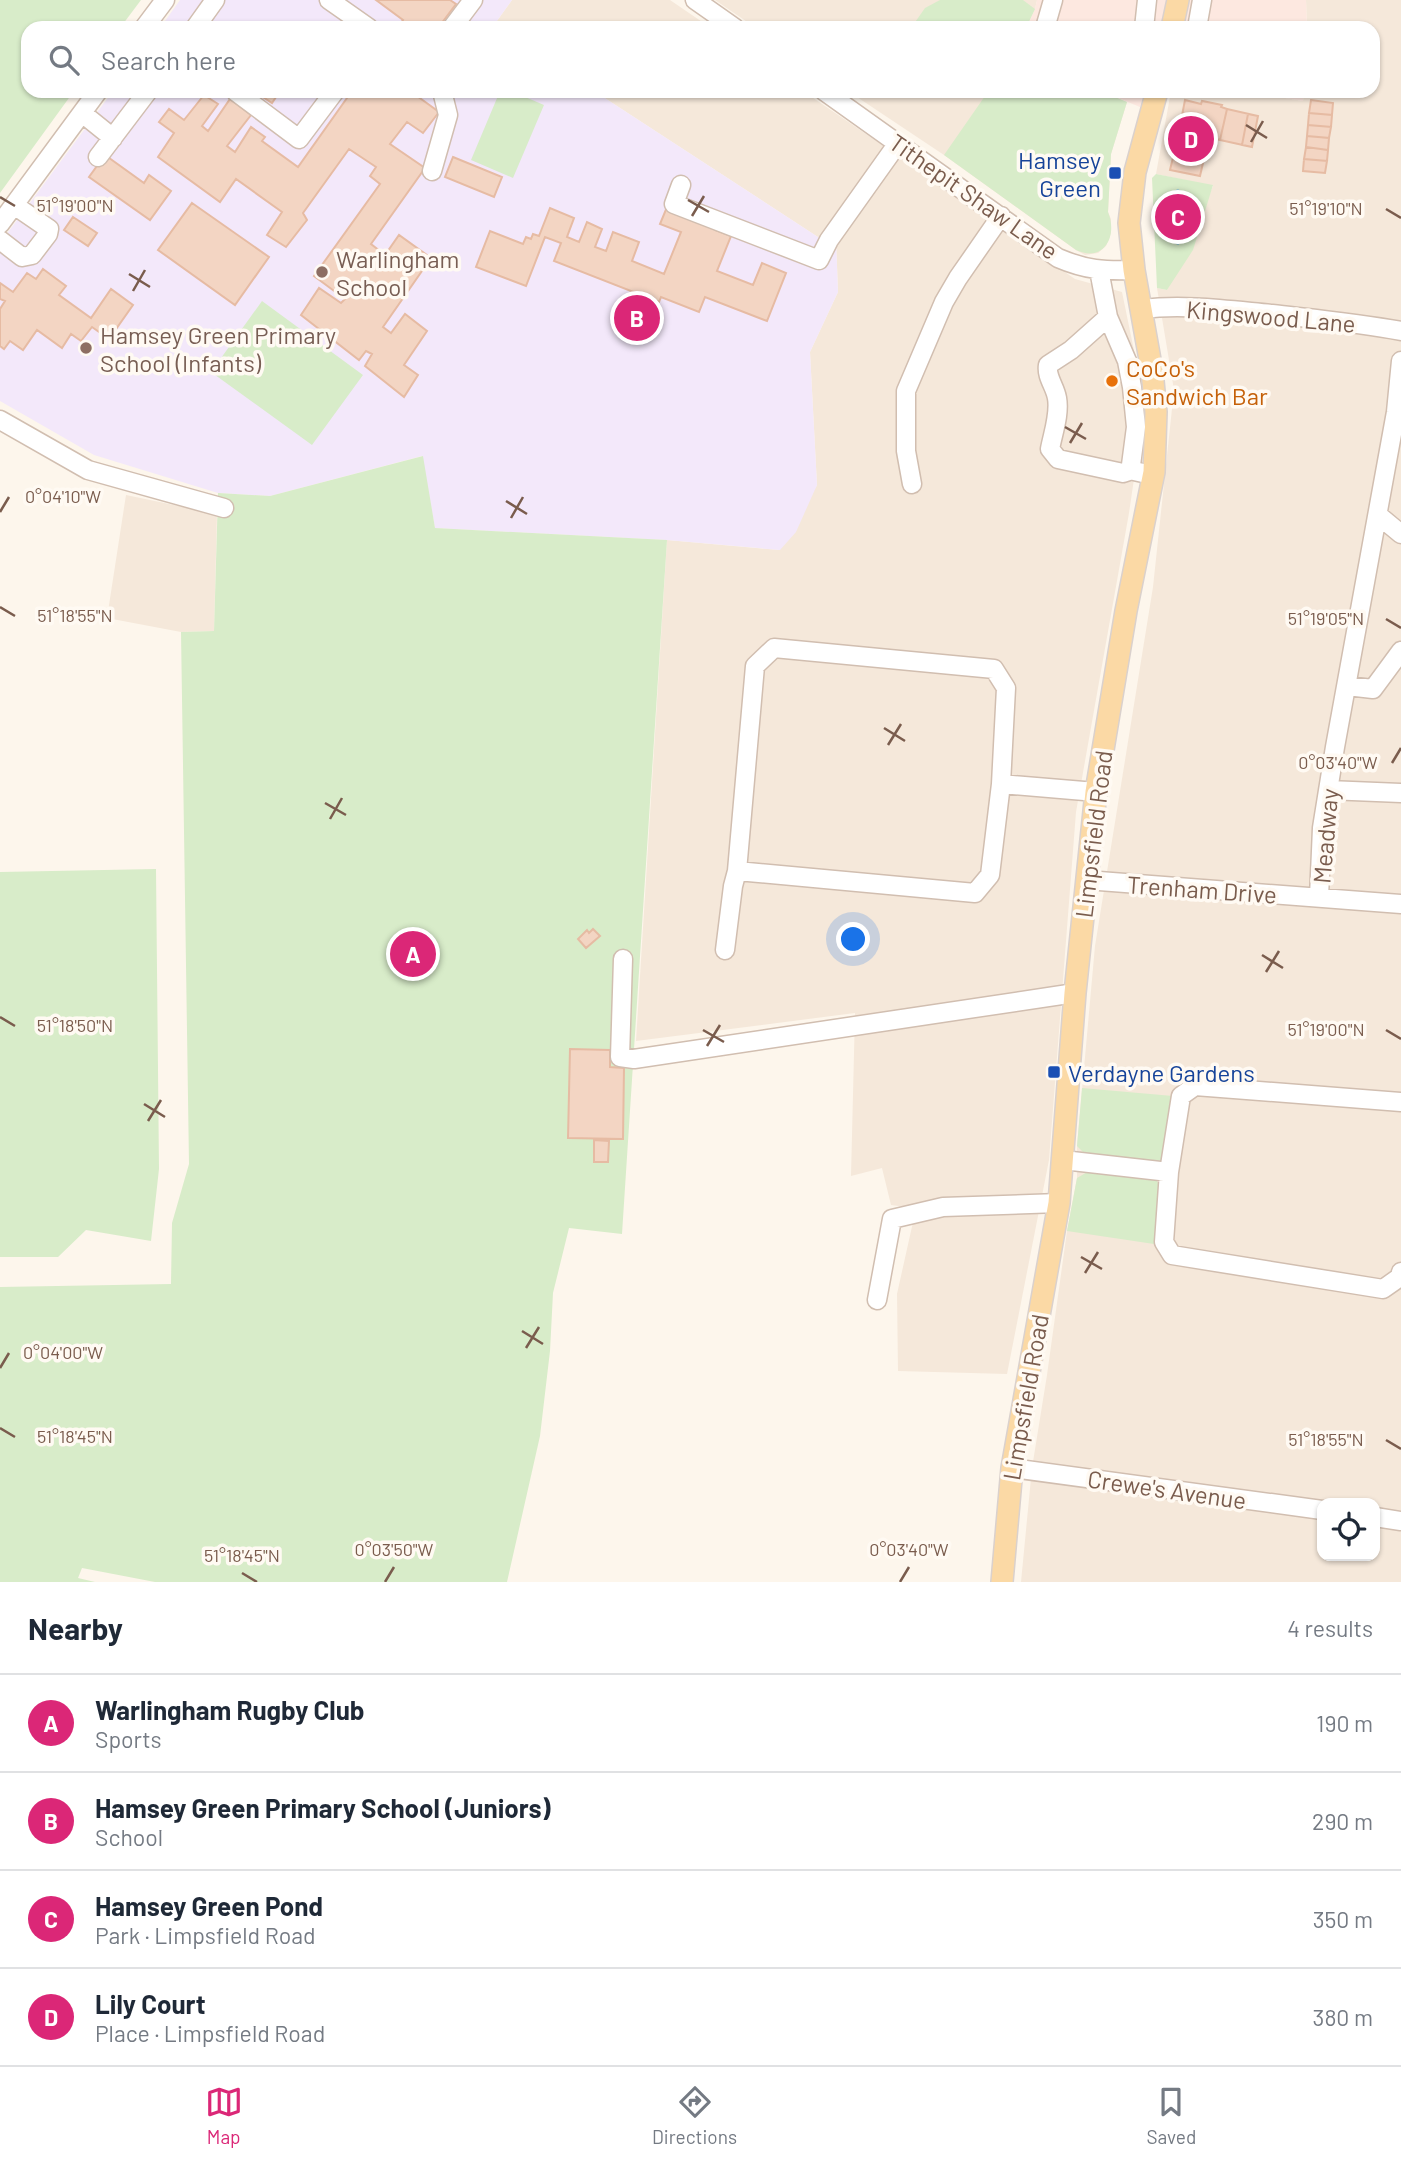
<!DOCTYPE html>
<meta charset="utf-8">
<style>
body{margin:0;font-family:Barlow,sans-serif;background:#f2f2f3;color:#1f2937}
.controls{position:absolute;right:21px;bottom:21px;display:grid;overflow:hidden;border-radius:14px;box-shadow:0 2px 5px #0004}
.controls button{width:63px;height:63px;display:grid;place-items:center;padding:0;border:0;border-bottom:2px solid #e0e1e3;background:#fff;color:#1f2937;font:35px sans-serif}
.you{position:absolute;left:854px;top:940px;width:24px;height:24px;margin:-18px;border:5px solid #fff;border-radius:50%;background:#1a73e8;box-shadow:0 0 0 10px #1a73e833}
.badge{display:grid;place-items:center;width:46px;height:46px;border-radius:50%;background:#db2777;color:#fff;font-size:23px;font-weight:700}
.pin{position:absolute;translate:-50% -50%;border:4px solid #fff;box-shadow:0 2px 7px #0006}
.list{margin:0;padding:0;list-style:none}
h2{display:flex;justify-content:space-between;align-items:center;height:91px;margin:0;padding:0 28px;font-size:30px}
h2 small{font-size:23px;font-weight:400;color:#747a83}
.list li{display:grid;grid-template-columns:46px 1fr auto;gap:21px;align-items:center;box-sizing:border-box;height:98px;padding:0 28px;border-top:2px solid #e0e1e3}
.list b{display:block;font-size:26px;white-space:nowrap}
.list p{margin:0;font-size:23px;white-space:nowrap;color:#747a83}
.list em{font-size:23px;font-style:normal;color:#747a83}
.icon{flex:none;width:38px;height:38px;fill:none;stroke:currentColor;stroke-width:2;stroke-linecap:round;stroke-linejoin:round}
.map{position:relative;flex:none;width:1401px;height:1582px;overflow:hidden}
.search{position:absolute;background:#fff;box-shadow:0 2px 5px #0004;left:21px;right:21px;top:21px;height:77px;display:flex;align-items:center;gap:18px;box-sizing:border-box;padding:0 24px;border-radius:21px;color:#747a83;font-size:26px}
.sheet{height:483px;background:#fff}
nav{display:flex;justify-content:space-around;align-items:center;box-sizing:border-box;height:98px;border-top:2px solid #e0e1e3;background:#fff;font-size:19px;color:#747a83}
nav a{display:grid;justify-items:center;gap:4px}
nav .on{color:#db2777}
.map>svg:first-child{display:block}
</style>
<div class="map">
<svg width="1401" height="1582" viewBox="0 0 1401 1582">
<rect width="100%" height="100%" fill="#fdf6ec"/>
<path fill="#f5e8da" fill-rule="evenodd" d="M512,0H670L711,28H498L494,25Z
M715,0H1037L1035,9L1026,28H756Z
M1306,0H1401V1582H1021L1032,1468L1047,1375L1067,1231L1077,1178V1146L1095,946L1153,587L1174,390L1157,288L1167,290L1213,186L1156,174L1171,91H1243L1303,101L1304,91H1373V28H1307ZM1322,1503H1375V1556H1322Z
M594,91H803L885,147L821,239Z
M848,91H1100L1127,102L1111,154L1108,212L1111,219V233L1106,246L1098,253L1085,255L1076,250L944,155Z
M895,154L1075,279L1122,292L1145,404L1129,513L1076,812L1049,1160L1007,1374L898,1371L897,1294L913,1222V1208L891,1205L882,1168L851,1176L855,1013L636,1041L667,540L779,550L817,485L810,352L838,292L836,239Z
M126,495L217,514L214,631L181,632L107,618Z"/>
<path fill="#fde8e0" d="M1037,0H1167L1162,28H1026L1035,9Z
M1187,0H1306L1307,28H1182Z
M1101,91H1145L1140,107Z
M1243,91H1304L1303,101Z"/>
<path fill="#f3e8fa" d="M180,0H512L494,25L498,28H160Z
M113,91H594L821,239H836L838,292L810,352L817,485L796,532L780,550L667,540L435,528L422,456L270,496L218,493L94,455L0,401V243Z"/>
<path fill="#d8ecc9" d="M0,0H141L120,28H28V91H74L0,193Z
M940,0H1023L1035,9L1026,28H911L925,8Z
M500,91H511L544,105L513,178L471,160Z
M979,91H1100L1127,102L1111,154L1108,212C1118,236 1104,263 1076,250L944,155L985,96Z
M1156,174L1213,185L1193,250L1167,290L1157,288L1152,178Z
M262,301L363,375L312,445L211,372Z
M423,456L435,528L667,540L622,1234L569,1228L553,1293L550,1351L540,1436L507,1582H155L82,1568L78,1578L95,1582H0V1287L171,1284L172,1223L189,1164L181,632L214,631L218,493L270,496Z
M156,869L159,1169L151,1241L86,1230L58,1257H0V872Z
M1082,1088L1173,1096L1165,1156L1156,1164L1087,1156L1077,1146Z
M1089,1171L1157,1181L1162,1190L1154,1244L1067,1231L1077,1178Z"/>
<path fill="#bfe3e8" stroke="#a5d3da" stroke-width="2" d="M1178,190L1192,200C1194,219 1192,231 1178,244L1164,237C1161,216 1156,201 1178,190Z"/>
<path fill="#f3d5c3" stroke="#e6bba3" stroke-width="2" d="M376,0H450L456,4L441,24L438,23L434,28H397L403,20Z
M254,91H280L272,103Z
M352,91H410L439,112L423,133L407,122L390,144L425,168L371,244L385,255L399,235L431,258L383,327L391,333L405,314L427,331L404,365L418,375L404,397L365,366L372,354L366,351L359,360L301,315L319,288L341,303L345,299L314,276L380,184L370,176L376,167L349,149L303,213L307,220L286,247L267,235L282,212L236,179L220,202L158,157L174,133L159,122L169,109L184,120L204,95L218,104L202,126L208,131L230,99L251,115L227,146L235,152L251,127L265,137L262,141L298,167Z
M1185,100L1201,104L1202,101L1222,105L1221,107L1227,109L1220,140L1209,137L1200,176L1170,170L1176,145L1172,143L1176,124L1180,126Z
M1311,100L1333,103L1332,115L1309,113Z
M1227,109L1258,116L1252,147L1220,140Z
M1309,113L1332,115L1331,127L1308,125Z
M1248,114L1258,116L1252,147L1242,145Z
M1308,125L1331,127L1329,138L1307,136Z
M1307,136L1329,138L1328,150L1306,147Z
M1306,147L1328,150L1327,161L1304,159Z
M105,155L144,183L149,175L171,191L150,220L89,177Z
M453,157L502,177L494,197L445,177Z
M1304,159L1327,161L1325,173L1303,171Z
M192,203L269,257L235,305L158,250Z
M667,207L716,226L715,230L731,236L717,271L753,285L762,263L786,273L767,321L705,297L699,312L661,297L659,302L554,261L561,243L545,237L526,286L476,267L490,231L523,244L526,237L531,239L533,234L539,236L550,208L574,218L567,237L579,242L587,222L602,229L595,247L606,251L613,232L639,242L632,261L664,274L681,232L660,224Z
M73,217L97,233L88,246L64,230Z
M43,269L66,286L59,295L91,318L111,289L133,305L109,339L92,327L81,341L71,334L62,348L37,330L23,350L10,341L4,349L0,346V309L5,301L0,299V283L13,292L27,273L36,279Z
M593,929L600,936L586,948L578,939L587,930L589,933Z
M570,1049L610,1050V1067L624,1068L623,1139L568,1138Z
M594,1140L609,1141L608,1162H594Z"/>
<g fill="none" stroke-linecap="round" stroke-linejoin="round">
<g stroke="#d1beb0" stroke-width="21">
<path id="minor" d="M329,0L369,28
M695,0L735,28
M144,28L165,0
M195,28L215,0
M452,28L473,0
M1045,28L1053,0
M1144,28L1147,0
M1197,28L1202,0
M235,91L299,139L335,91
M824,91L1058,258C1086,270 1104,271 1134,270
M82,113L113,138
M98,157L148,91
M432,171L448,115L442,91
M681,185L674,204L819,260L829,240L898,143
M0,224L98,91
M0,240L22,257L32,255L48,234L49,229L14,205
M1099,270L1108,317L1127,361L1132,387L1136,427L1131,465L1134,471L1143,473
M1142,309C1185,304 1228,310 1272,314C1315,319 1358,323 1401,331
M1108,317L1071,350L1048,365C1046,377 1055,386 1057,398C1060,414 1053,433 1050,449L1058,459L1123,473L1132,470
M0,420L88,470L224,508
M912,484L906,451V391L944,302L958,278L1001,216
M1378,515L1401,534
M1347,686L1373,689L1401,651
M1001,784L1006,688L994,669L774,648L755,666L737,871L975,893L990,875L1001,784L1096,792
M1328,790L1401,793
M1086,880L1401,904
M1319,897L1322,828L1335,747L1396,412L1401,361
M725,950L733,886L737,871
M623,959L620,1057L634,1059L1075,993
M1401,1102L1195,1086L1181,1096L1169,1172L1164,1242L1172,1255L1383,1289L1400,1277L1401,1272
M1063,1160L1169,1172
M877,1300L892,1219L943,1207L1059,1203
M1012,1468L1322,1510
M1375,1517L1401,1521"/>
</g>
<g stroke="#dad1cd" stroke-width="24">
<path id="major" d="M1172,28L1178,0
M1002,1582L1012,1468L1059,1203L1075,993L1096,792L1126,611L1154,472L1156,412L1152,371L1134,270L1129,223L1135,172L1157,91"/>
</g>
<use href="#minor" stroke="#fff" stroke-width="18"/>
<use href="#major" stroke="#fbd9a5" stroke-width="21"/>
</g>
<path fill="none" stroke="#7a5c4d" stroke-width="2.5" d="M1246,125L1267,138M1251,142L1263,121M0,197L15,206M688,200L709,212M1386,209L1401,218M692,216L704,196M129,274L150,287M133,291L145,270M1065,427L1086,439M1070,443L1082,423M506,501L527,514M0,512L9,497M511,518L523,497M0,607L15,616M1386,619L1401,628M884,728L905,741M888,745L901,724M1392,763L1401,748M325,803L346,815M330,819L342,798M1262,955L1283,968M1266,972L1279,951M0,1017L15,1026M703,1030L724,1042M1386,1030L1401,1039M707,1046L720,1025M144,1104L165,1117M148,1121L161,1100M1081,1257L1102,1269M1085,1273L1098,1252M522,1331L543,1344M526,1348L539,1327M0,1368L9,1353M0,1428L15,1437M1386,1440L1401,1449M242,1573L257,1582M385,1582L394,1567M900,1582L909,1567"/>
<g fill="#1a4fb4" stroke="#fffaf3" stroke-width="2.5">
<rect x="1108" y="166" width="14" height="14" rx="3.5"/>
<rect x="1047" y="1065" width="14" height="14" rx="3.5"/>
</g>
<g fill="#8d6e63" stroke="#fffaf3" stroke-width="2.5">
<circle cx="322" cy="272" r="7"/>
<circle cx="86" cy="348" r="7"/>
</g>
<circle fill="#e8710a" stroke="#fffaf3" stroke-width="2.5" cx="1112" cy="381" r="7"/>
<g text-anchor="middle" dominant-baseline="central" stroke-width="7" stroke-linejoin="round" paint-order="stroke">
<g font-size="24" fill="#164399" stroke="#fffaf3" text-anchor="end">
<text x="1101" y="159">Hamsey<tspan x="1101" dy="28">Green</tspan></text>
<text x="1068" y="1072" text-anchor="start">Verdayne Gardens</text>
</g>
<g font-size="24" fill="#7a5c4d" stroke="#fffaf3">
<text transform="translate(974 196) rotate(35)">Tithepit Shaw Lane</text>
<text transform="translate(1271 316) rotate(5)">Kingswood Lane</text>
<text transform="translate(1093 834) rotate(-83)">Limpsfield Road</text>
<text transform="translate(1325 836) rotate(-85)">Meadway</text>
<text transform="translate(1202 889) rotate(4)">Trenham Drive</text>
<text transform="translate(1025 1397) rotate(-80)">Limpsfield Road</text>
<text transform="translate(1167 1489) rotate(8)">Crewe's Avenue</text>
</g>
<g font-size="24" fill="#785e54" stroke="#fffaf3" text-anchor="start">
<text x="336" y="258">Warlingham<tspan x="336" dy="28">School</tspan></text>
<text x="100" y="334">Hamsey Green Primary<tspan x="100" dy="28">School (Infants)</tspan></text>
</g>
<g font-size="24" fill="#c56008" stroke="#fffaf3" text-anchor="start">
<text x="1126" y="367">CoCo's<tspan x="1126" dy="28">Sandwich Bar</tspan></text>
</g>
</g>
<g font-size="18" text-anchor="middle" fill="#7a5c4d" stroke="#fffaf3" stroke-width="7" stroke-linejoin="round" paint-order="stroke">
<text x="75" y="212">51°19'00"N</text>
<text x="1326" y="215">51°19'10"N</text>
<text x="63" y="503">0°04'10"W</text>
<text x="75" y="622">51°18'55"N</text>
<text x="1326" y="625">51°19'05"N</text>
<text x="1338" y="769">0°03'40"W</text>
<text x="75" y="1032">51°18'50"N</text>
<text x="1326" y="1036">51°19'00"N</text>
<text x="63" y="1359">0°04'00"W</text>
<text x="75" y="1443">51°18'45"N</text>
<text x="1326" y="1446">51°18'55"N</text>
<text x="394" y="1556">0°03'50"W</text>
<text x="909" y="1556">0°03'40"W</text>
<text x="242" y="1562">51°18'45"N</text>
</g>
</svg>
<div class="controls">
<button><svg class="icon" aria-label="locate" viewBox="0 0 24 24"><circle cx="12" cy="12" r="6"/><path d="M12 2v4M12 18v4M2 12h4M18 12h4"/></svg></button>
</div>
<div class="you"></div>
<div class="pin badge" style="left:413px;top:954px">A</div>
<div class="pin badge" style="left:637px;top:318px">B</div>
<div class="pin badge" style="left:1178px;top:217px">C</div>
<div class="pin badge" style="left:1191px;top:139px">D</div>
<div class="search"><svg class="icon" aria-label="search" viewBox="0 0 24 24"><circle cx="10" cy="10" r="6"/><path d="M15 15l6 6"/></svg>Search here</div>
</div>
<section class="sheet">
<h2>Nearby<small>4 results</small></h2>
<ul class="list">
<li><span class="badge">A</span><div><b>Warlingham Rugby Club</b><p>Sports</p></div><em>190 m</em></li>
<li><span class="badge">B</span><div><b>Hamsey Green Primary School (Juniors)</b><p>School</p></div><em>290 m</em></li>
<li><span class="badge">C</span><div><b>Hamsey Green Pond</b><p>Park · Limpsfield Road</p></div><em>350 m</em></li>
<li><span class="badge">D</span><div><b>Lily Court</b><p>Place · Limpsfield Road</p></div><em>380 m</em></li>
</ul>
</section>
<nav>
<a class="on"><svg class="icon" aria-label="map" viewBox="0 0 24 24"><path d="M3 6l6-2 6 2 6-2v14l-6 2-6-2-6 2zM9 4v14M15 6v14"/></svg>Map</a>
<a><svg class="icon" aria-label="directions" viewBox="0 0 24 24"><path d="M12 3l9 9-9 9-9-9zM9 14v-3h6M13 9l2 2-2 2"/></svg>Directions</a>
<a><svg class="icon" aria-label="saved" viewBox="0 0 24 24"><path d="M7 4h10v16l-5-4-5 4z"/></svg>Saved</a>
</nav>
